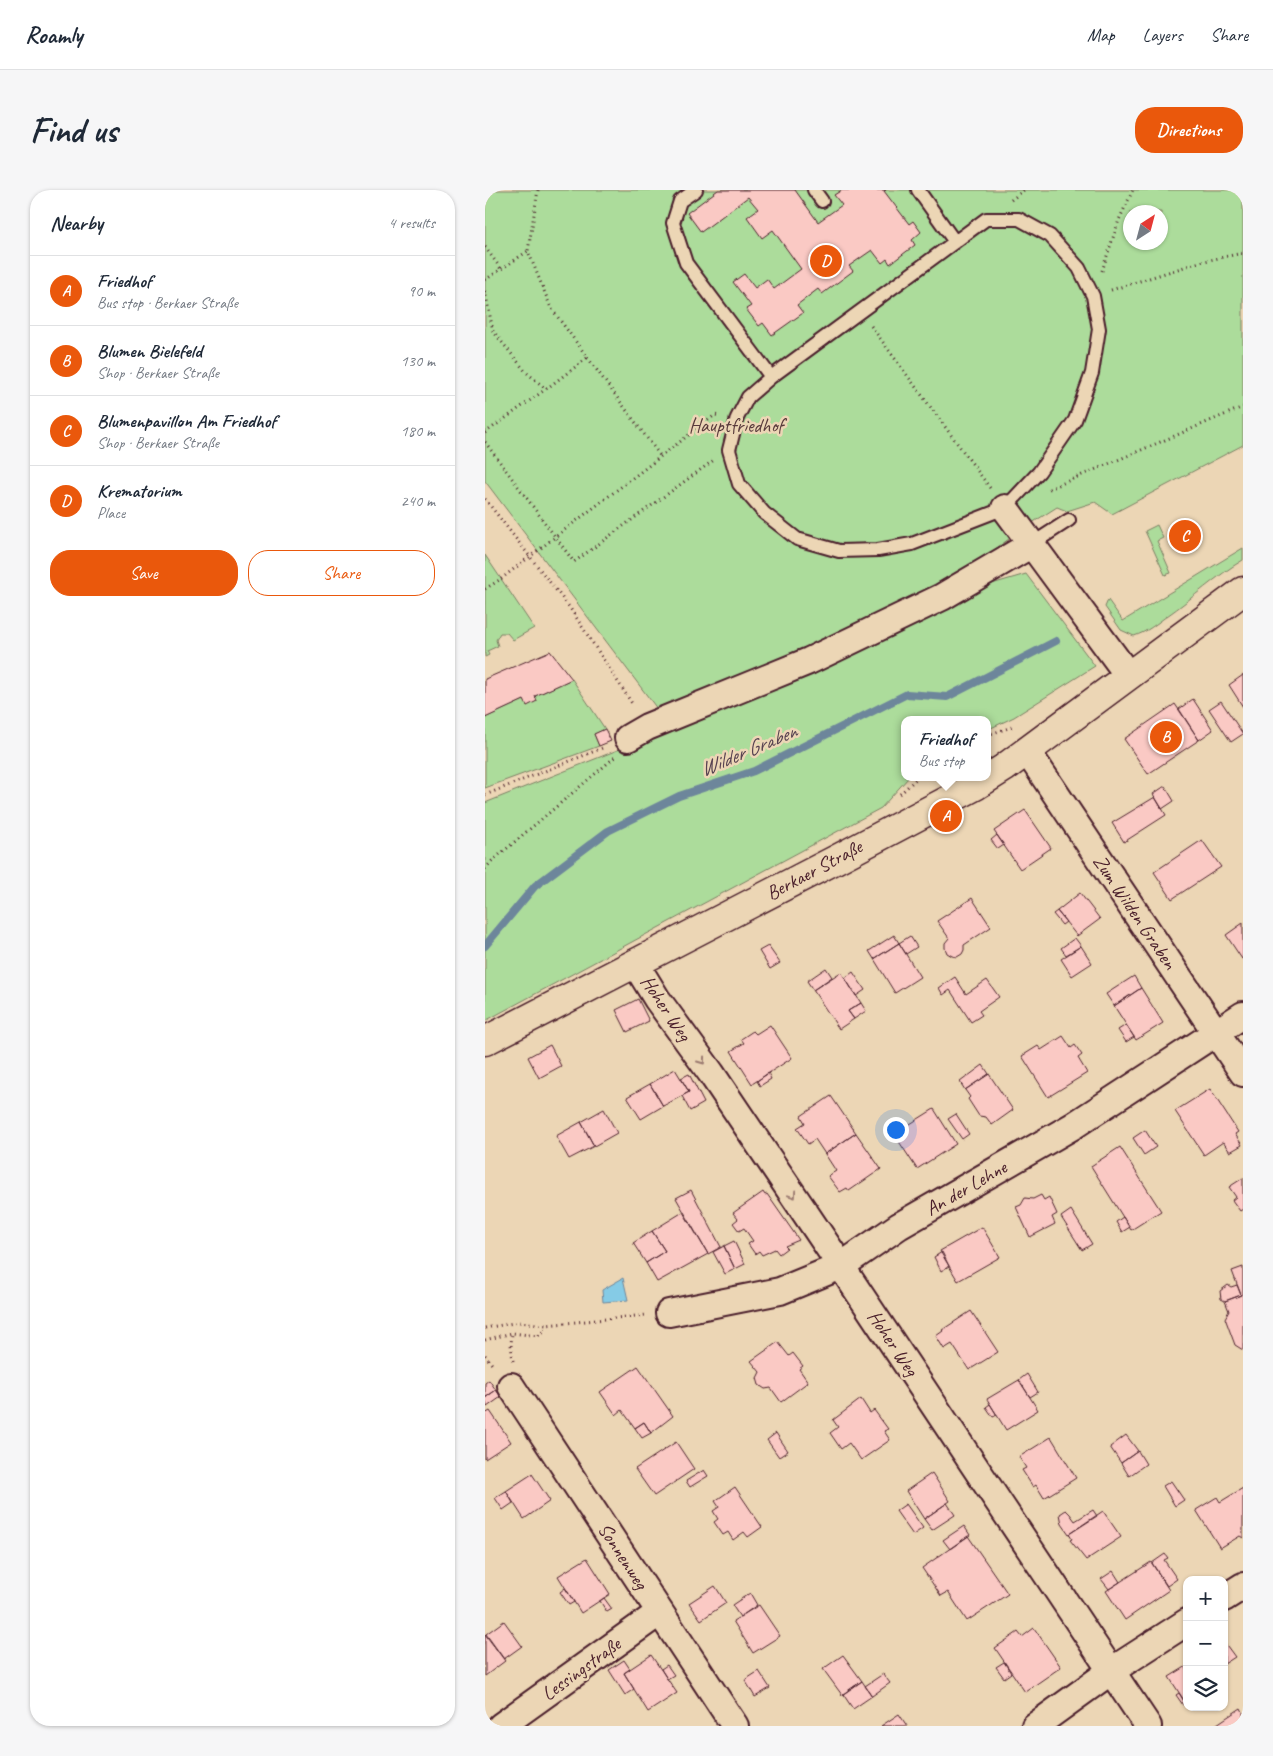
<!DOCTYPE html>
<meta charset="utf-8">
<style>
body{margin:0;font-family:Caveat,sans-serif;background:#f6f6f7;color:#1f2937}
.controls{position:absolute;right:15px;bottom:15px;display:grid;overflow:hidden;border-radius:10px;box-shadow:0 1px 4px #0004}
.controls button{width:45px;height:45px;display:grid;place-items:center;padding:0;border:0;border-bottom:1px solid #e0e1e3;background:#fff;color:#1f2937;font:25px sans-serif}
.compass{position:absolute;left:638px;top:15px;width:45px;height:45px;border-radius:50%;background:#fff;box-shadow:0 1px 4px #0004;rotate:36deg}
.you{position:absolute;left:410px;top:939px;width:18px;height:18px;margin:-12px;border:4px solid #fff;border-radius:50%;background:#1a73e8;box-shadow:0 0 0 8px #1a73e833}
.badge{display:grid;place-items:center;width:32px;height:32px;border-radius:50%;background:#ea580c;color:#fff;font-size:16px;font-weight:700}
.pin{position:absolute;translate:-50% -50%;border:2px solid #fff;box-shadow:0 1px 5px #0006}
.popup{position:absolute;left:416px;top:526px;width:90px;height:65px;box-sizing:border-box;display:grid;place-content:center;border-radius:10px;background:#fff;filter:drop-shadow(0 1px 4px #0005);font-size:16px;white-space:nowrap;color:#747a83}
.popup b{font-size:19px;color:#1f2937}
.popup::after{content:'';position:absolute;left:50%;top:100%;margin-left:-10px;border:10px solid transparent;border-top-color:#fff}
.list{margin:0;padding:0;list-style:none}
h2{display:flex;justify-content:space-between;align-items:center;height:65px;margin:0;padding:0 20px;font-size:21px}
h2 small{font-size:16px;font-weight:400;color:#747a83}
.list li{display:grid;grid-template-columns:32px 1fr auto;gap:15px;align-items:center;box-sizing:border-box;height:70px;padding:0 20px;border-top:1px solid #e0e1e3}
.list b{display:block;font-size:19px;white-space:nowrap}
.list p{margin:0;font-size:16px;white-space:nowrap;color:#747a83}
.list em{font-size:16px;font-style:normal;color:#747a83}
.actions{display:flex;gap:10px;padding:15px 20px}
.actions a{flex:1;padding:11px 0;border:1px solid #ea580c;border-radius:20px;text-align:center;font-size:18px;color:#ea580c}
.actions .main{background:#ea580c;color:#fff}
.icon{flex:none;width:28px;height:28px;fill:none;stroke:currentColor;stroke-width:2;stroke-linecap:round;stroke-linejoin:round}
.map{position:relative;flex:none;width:758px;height:1536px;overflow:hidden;border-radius:20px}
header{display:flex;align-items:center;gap:30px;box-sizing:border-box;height:70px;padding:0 25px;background:#fff;border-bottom:1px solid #e0e1e3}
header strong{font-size:24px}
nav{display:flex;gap:28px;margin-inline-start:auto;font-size:18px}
.intro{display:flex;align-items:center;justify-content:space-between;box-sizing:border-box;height:120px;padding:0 30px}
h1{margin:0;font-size:35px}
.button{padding:12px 22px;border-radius:20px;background:#ea580c;color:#fff;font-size:18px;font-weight:700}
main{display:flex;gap:30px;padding:0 30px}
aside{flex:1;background:#fff;border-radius:20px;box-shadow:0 1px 4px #0004}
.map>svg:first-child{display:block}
</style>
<header>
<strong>Roamly</strong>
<nav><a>Map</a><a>Layers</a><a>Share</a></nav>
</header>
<div class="intro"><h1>Find us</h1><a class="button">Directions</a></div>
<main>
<aside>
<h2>Nearby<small>4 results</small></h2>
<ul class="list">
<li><span class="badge">A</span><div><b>Friedhof</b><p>Bus stop · Berkaer Straße</p></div><em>90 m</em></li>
<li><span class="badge">B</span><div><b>Blumen Bielefeld</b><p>Shop · Berkaer Straße</p></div><em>130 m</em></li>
<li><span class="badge">C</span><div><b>Blumenpavillon Am Friedhof</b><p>Shop · Berkaer Straße</p></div><em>180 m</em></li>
<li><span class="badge">D</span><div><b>Krematorium</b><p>Place</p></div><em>240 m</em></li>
</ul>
<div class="actions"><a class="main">Save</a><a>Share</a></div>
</aside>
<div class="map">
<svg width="758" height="1536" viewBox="0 0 758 1536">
<rect width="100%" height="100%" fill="#ecd6b5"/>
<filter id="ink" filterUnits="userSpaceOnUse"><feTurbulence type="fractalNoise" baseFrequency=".02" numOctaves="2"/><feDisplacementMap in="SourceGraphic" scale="10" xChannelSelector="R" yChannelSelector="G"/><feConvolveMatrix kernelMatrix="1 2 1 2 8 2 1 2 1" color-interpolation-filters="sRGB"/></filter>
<g filter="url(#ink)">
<path fill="#acdc9b" stroke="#7b7e63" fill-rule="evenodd" d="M0,0H758V255L627,324L610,312L582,321L572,317L536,340L454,401L176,524L0,291ZM646,22H676V52H646Z
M672,335L678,348L672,351L686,383L680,385L660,341Z
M758,358V370C731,386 708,408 682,426C671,434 662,442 649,446L636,440L620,417L623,410L638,431Z
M0,365L49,438L28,450L22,443H15L11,450L13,456L2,461L4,465L0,467Z
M541,384L610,476L529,527L502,540V530H420V587H424L396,618L0,831V613L145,555L500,396Z
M87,489L120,539L109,544L114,556L0,598V528L39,510L52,511L50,506Z"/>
<path fill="#85cbe6" stroke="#6d869b" d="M138,1088L143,1110L118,1112L117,1100Z"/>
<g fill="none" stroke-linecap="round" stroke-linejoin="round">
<path stroke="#6d869b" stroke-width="8" d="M0,756L50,696L123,641L194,606L269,581L422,504L462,507L571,451"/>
</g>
<path fill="#fac9c4" stroke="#4a1f2b" d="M233,0H310L333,32L357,15L349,5L357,0H401L399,1L424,34L428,31L436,42L427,50L430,55L405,74L402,69L397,73L387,60L364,76L368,81L337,104L333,99L312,115L318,123L287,145L278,133L274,136L261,119L266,116L248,92L259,84L270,98L282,89L289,99L316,79L288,40L277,48L262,27L273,19L263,7L216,42L202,23Z
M686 346a14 14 0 1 1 28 0a14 14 0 1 1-28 0Z
M65,461L87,489L50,506L52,511L42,516L39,510L0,528V489Z
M758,485V517L744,495Z
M708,509L728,540L714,550L694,519Z
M736,511L758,544L746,552L724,519Z
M690,514L714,550L663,584L639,549Z
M120,539L126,551L114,556L109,544Z
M680,596L689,611L677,619L668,604Z
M670,607L681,625L639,652L627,633Z
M540,620L566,658L535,679L509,641Z
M512,645L519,655L513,659L506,650Z
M717,650L736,677L687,709L669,682Z
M595,703L615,729L592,746L572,721Z
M487,708L506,737L479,755V760L477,764L472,767L467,766L462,763L460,758V753L464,748L452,731Z
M572,721L581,732L577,735L568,724Z
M758,733V769H757L741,745Z
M409,745L414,753L389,769L384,761Z
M425,746L432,757L421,764L414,753Z
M590,748L596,756L581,765L576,758Z
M414,753L435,787L410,803L389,769Z
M283,756L295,773L285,779L274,761Z
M596,756L607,773L587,786L576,769Z
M341,778L347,787L328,800L322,791Z
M356,782L376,813L363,821L369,829L354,839L328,800Z
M368,782L380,800L371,806L360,788Z
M649,786L656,798L629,816L621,804Z
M470,787L481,804L502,790L514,807L494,821L497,825L486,832L465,800L458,805L454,798Z
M656,798L678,833L651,850L629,816Z
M153,809L164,831L142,842L131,820Z
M376,813L381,821L369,829L363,821Z
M285,835L307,868L267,894L246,861L259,853L256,849L268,841L271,844Z
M641,835L649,847L641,852L633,840Z
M578,846L586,858L590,855L597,865L593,868L602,883L563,907L537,866L553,856L556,860Z
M65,855L76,876L54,888L43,867Z
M498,875L504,884L480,900L475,892Z
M190,879L204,902L178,916L165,894Z
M283,883L286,889L275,896L272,891Z
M204,884L219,913L205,921L197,906L204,902L196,888Z
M504,884L528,920L507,935L501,927L494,926L483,909L485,907L480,900Z
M165,894L178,916L156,929L142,907Z
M725,899L753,942L750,944L757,955L745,962L738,952L719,965L690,921Z
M346,906L371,943L340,964L330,949L323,954L312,938L320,933L316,926Z
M119,919L132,943L109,956L96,932Z
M449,919L471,954L432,979L409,944Z
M471,924L484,944L477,949L463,929Z
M96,932L109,956L84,969L71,946Z
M660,940L671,957L659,965L648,948Z
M371,943L396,979L364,1001L362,998L355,1002L343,986L351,981L340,964Z
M635,957L676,1021L646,1040L606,976Z
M758,988V1019L755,1021L747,1010L751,1007L744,997Z
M206,1000L236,1057L223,1064L191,1008Z
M278,1002L280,1005L282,1004L314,1050L300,1056L302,1058L294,1064L290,1059L277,1065L274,1061L270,1064L263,1054L268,1051L259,1038L254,1041L248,1033L253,1029L248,1023Z
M556,1005L559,1010L564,1007L572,1024L567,1027L570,1034L545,1047L531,1017L536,1015L540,1008L548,1009Z
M586,1020L607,1054L597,1060L576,1027Z
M198,1022L223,1064L172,1092L161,1073L180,1061L167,1041Z
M638,1027L645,1037L637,1042L631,1032Z
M497,1037L515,1067L473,1091L455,1061Z
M167,1041L180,1061L161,1073L148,1053Z
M249,1051L260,1074L250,1079L239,1056Z
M239,1056L250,1079L240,1084L228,1062Z
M457,1062L464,1076L456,1081L449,1067Z
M758,1077V1160L750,1155L740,1128L744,1121L740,1111L756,1105L747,1081Z
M743,1095L746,1097L752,1095L756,1105L740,1111L736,1109L735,1101Z
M486,1121L513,1162L484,1180L467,1154L459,1159L451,1146L458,1141L457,1140Z
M293,1152L304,1166L308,1163L318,1176L314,1179L323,1192L296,1212L286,1198L280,1199L274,1195L272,1188L275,1182L266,1171Z
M153,1176L188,1226L166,1243L159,1232L150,1238L137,1220L131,1225L115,1202Z
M542,1184L553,1202L545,1207L534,1190Z
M4,1190L11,1200L0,1208V1193Z
M534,1190L553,1220L521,1240L502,1209Z
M11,1200L16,1207L2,1217L0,1208Z
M376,1209L385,1223L389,1220L403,1239L399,1241L405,1250L376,1270L364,1253L356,1259L345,1243L353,1237L348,1230Z
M505,1214L512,1225L508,1227L501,1217Z
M5,1221L26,1252L0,1269V1224Z
M159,1232L166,1243L157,1248L150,1238Z
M291,1243L303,1261L294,1267L282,1250Z
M641,1245L653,1261L636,1273L625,1257Z
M566,1247L591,1288L559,1308L551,1295L548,1297L537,1280L541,1278L534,1267Z
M191,1252L209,1279L169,1306L150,1279Z
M653,1261L661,1274L644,1286L636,1273Z
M219,1280L223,1286L205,1297L201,1291Z
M447,1283L465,1311L439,1329L421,1301Z
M47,1284L65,1311L39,1329L21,1301Z
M686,1291L699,1310L690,1316L678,1296Z
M250,1297L277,1337L263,1347L259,1342L248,1350L243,1342L238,1345L229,1332L233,1329L228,1321L234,1317L230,1311Z
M758,1298V1348L755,1346L735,1358L711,1320L732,1307L735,1312Z
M21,1301L28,1313L18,1320L10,1308Z
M462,1313L470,1325L447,1340L439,1329Z
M421,1314L438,1338L428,1345L411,1321Z
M581,1320L585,1324L590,1331L608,1320L612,1326L584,1344L577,1334L575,1324Z
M618,1321L636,1347L601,1370L585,1350L587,1349L584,1344Z
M479,1336L485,1345L465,1359L458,1350Z
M483,1346L523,1404L482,1431L463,1402L456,1406L437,1378Z
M680,1364L683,1368L679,1370L692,1389L682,1396L667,1373Z
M102,1368L125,1404L96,1423L73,1386Z
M666,1372L684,1400L640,1430L621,1401Z
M628,1381L635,1392L624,1399L616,1389Z
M230,1396L241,1413L216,1430L204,1413Z
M80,1398L89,1412L84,1415L75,1402Z
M265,1403L272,1415L255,1427L247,1415Z
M119,1408L127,1419L122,1422L115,1411Z
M274,1415L295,1446L268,1463L248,1431Z
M19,1431L37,1456L19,1469L1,1444Z
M549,1438L576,1477L540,1502L510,1458L533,1442L537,1447Z
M0,1444L20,1471L0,1486Z
M739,1452L750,1467L739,1474Z
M166,1465L192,1503L163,1522L139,1483Z
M358,1465L377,1491L357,1505L338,1479Z
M139,1470L145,1479L139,1483L149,1499L140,1505L124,1480Z
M519,1472L526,1483L519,1488L511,1477Z
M182,1475L189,1485L182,1489L176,1479Z
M702,1476V1515L684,1487Z
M274,1481L285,1498L270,1507L260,1490Z
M398,1484L405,1493L387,1506L380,1496Z
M377,1491L387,1506L368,1519L358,1504Z
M694,1503L700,1513L698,1515L691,1505Z
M756,1518L758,1522V1536H729Z
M414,1524L422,1536H396Z"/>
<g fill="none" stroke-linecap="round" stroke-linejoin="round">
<g stroke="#4a1f2b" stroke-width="16">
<path id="lane" d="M211,0L195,11L188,33L201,73L286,187
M329,0L337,11
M433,0L470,52
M501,29H534L565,46L594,78L608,106L614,139L607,183L590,230L554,282L520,318L427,354L393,360L354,361L312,349L279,323L254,294L244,260L252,228L263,207L286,187Z
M547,354L584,330"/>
</g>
<g stroke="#4a1f2b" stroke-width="30">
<path id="street" d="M520,318L643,485
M143,548L162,537L324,471L457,407L547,354
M542,561L758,883
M150,773L172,809L226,883L356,1076L663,1536
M184,1123L295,1101L356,1076L414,1036L588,936L758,825
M26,1196L250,1536
M739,1408L758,1396
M16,1536L175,1422
M550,1536L626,1481L702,1432"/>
</g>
<g stroke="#4a1f2b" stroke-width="31">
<path id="secondary" d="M0,851L350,670L492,595L519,578L758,401"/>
</g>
<path stroke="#4a1f2b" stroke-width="3" stroke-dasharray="1 4" stroke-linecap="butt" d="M53,0L43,61L66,118L176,267
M526,10L539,0
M0,57L16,79
M617,81L634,30L648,0
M0,90L43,61
M626,100L715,72L758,63
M0,101L8,141L41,182L61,199L102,168
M386,136L505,298
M0,243L61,199
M0,252L89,372L229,270
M564,299L758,217
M0,309L85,418L148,515
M52,361L230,225L235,226
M0,399L16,389
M502,545L530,536
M415,604L433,587
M0,605L120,557
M0,679L7,671L130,567
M0,1138L34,1132L61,1135L161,1125
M0,1150L27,1143
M0,1165L9,1177
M28,1171L26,1155L27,1143L53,1146L61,1139V1135"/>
<use href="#lane" stroke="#ecd6b5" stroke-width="12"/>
<use href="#street" stroke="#ecd6b5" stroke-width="26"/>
<use href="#secondary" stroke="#ecd6b5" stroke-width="28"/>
<path stroke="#4a1f2b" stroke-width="3" stroke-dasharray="1 4" stroke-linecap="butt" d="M16,389L52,361"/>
</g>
<defs><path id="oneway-chevron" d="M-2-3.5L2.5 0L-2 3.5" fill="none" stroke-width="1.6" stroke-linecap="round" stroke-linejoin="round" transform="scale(1.25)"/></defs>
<g stroke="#9b7a70">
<use href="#oneway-chevron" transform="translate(217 871) rotate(54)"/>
<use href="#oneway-chevron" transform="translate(308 1005) rotate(56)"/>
</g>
</g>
<g text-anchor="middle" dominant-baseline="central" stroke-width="5" stroke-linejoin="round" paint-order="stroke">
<g font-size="20" fill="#593b3c" stroke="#ecd6b5">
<text x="251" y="235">Hauptfriedhof</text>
</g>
<g font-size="20" fill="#4a1f2b" stroke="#ecd6b5">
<text transform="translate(329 680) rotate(-28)">Berkaer Straße</text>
<text transform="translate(650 722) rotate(56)">Zum Wilden Graben</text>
<text transform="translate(181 818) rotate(56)">Hoher Weg</text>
<text transform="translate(481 998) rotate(-30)">An der Lehne</text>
<text transform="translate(408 1153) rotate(56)">Hoher Weg</text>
<text transform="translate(138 1366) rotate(57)">Sonnenweg</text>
<text transform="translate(96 1479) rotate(-36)">Lessingstraße</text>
</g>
<g font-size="21" font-style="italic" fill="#564150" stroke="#ecd6b5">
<text transform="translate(263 560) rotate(-23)">Wilder Graben</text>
</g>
</g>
</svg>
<div class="controls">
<button>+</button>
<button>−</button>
<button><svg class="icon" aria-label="layers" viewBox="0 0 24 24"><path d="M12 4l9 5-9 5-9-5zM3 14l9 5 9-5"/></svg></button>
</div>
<svg class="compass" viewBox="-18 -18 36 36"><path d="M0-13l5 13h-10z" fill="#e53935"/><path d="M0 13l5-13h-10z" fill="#747a83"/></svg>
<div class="you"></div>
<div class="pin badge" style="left:461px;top:626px">A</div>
<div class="popup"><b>Friedhof</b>Bus stop</div>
<div class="pin badge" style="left:681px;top:547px">B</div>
<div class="pin badge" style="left:700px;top:346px">C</div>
<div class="pin badge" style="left:341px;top:71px">D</div>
</div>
</main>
